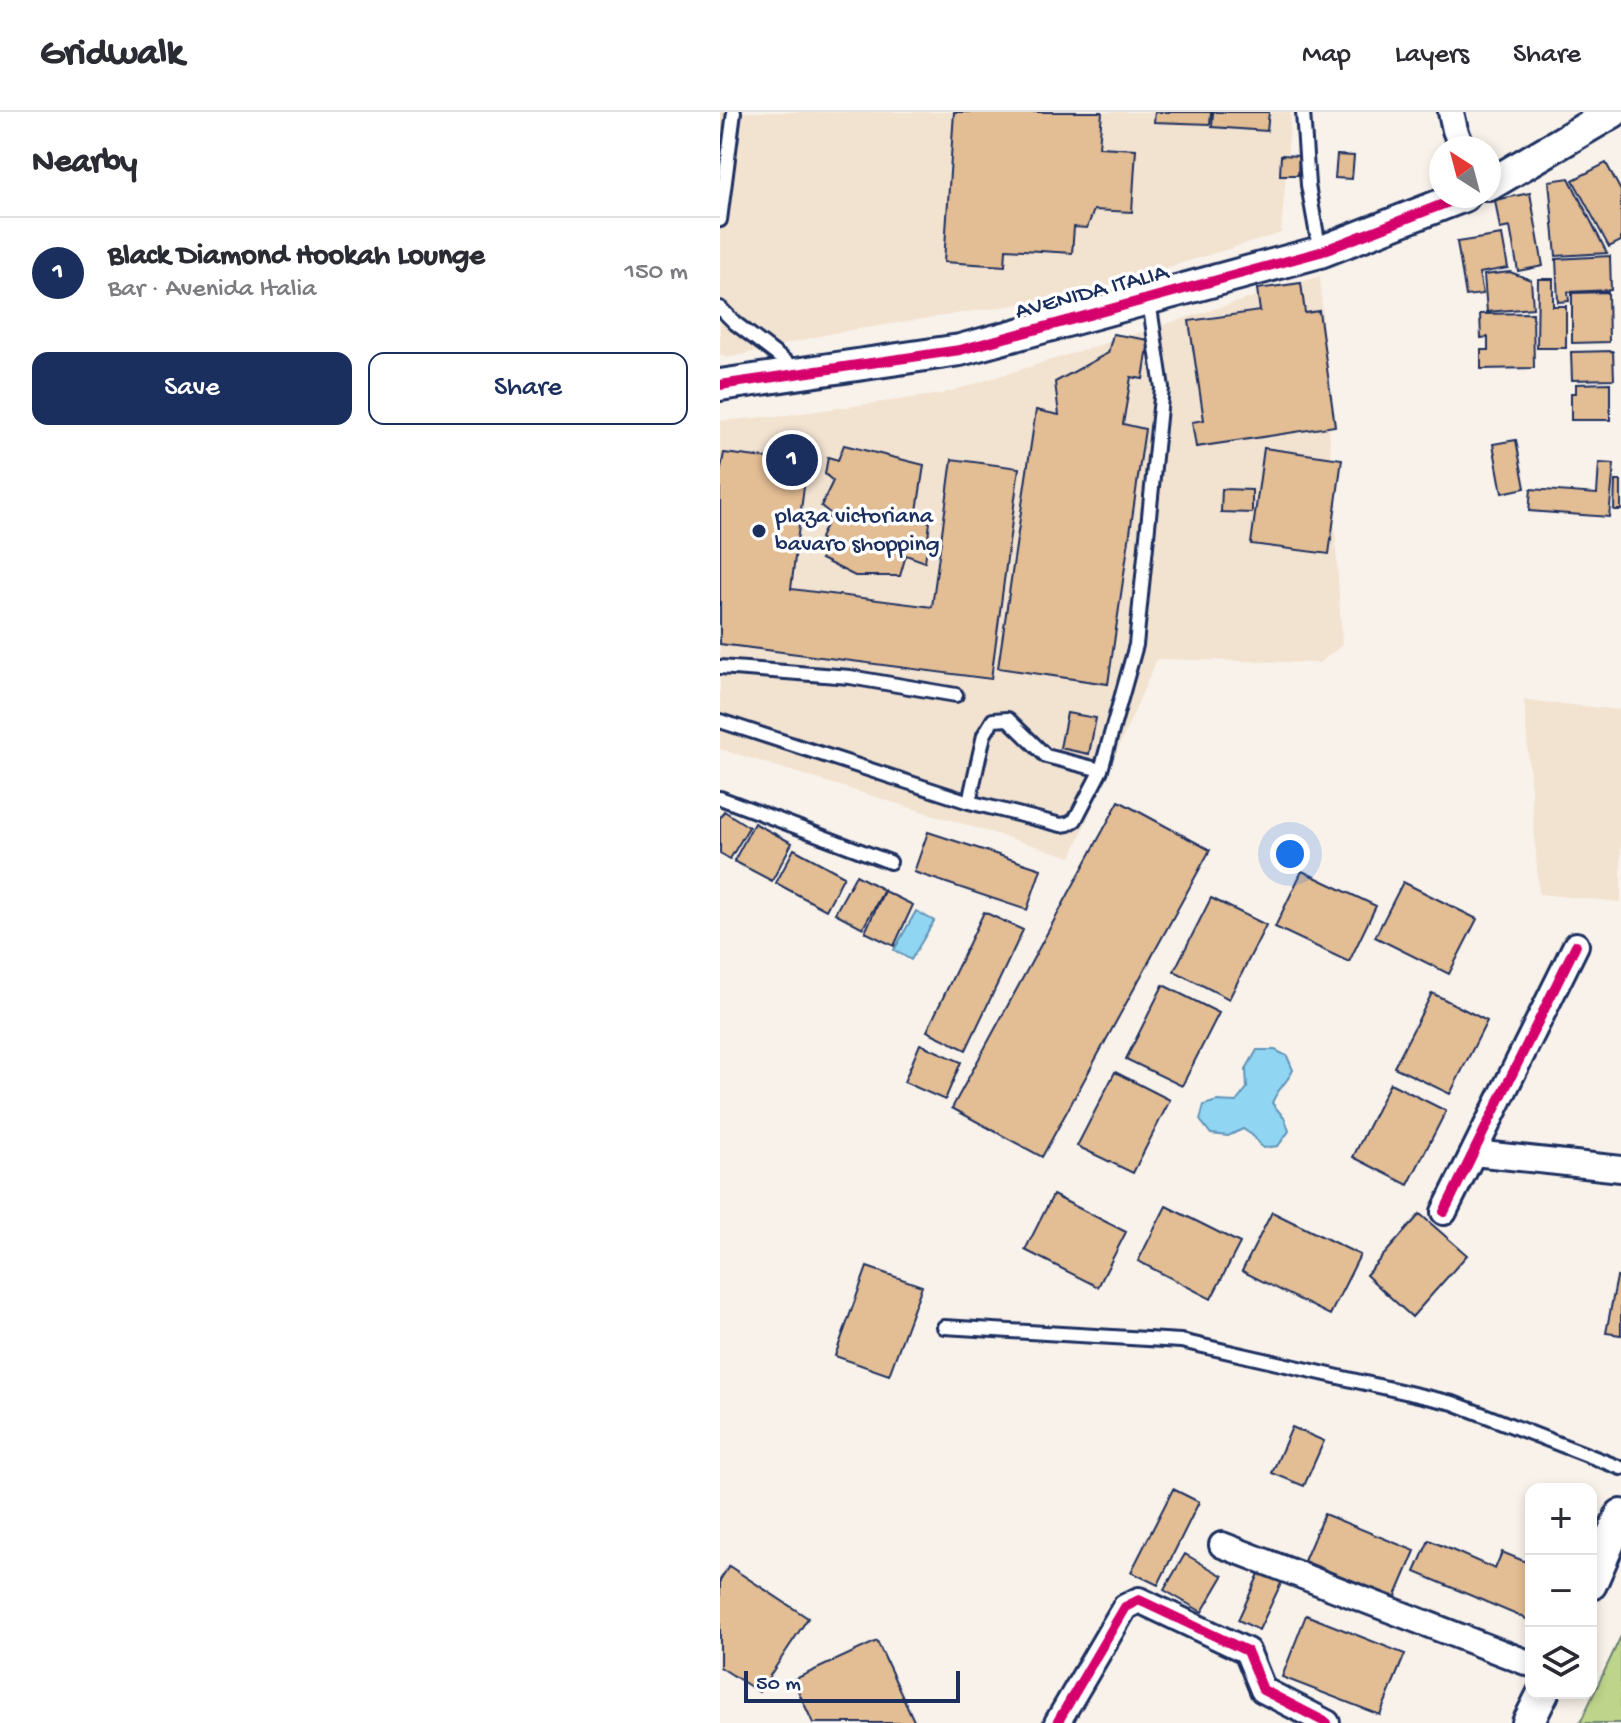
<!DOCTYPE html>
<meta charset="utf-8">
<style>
body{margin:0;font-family:"Gochi Hand",sans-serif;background:#f2f2f3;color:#2b2b33}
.controls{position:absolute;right:24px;bottom:24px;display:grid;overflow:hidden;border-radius:16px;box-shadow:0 4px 12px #0003}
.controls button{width:72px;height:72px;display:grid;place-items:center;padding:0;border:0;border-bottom:2px solid #e1e1e2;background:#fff;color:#2b2b33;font:40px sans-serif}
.compass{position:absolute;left:709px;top:24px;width:72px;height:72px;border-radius:50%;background:#fff;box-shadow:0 4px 12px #0003;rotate:324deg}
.scale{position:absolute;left:24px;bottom:20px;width:216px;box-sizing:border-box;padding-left:8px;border:4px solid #1b2f5e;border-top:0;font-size:22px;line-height:28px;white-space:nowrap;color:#1b2f5e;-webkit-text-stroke:6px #fff;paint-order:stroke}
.you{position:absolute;left:570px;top:742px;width:28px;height:28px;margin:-20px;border:6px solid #fff;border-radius:50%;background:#1a73e8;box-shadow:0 0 0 12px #1a73e833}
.badge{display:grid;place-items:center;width:52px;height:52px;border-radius:50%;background:#1b2f5e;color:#fff;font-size:26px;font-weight:700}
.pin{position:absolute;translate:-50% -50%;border:4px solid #fff;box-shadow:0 2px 8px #0006}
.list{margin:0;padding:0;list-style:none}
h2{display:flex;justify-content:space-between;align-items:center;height:104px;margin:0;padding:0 32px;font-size:34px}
h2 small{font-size:26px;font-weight:400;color:#7c7c81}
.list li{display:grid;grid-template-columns:52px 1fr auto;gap:24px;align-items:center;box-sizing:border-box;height:112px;padding:0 32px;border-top:2px solid #e1e1e2}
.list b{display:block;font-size:30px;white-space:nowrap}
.list p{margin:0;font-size:26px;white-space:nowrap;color:#7c7c81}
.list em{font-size:26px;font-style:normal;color:#7c7c81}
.actions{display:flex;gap:16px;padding:24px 32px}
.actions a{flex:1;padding:18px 0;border:2px solid #1b2f5e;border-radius:16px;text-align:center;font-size:28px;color:#1b2f5e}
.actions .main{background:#1b2f5e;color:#fff}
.icon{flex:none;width:44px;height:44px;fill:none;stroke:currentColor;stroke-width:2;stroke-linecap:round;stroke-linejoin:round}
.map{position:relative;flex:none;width:901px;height:1611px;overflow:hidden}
header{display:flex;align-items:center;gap:48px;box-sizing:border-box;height:112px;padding:0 40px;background:#fff;border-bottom:2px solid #e1e1e2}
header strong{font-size:38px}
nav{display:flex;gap:44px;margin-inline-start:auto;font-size:28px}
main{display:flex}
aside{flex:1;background:#fff}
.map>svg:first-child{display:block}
</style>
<header>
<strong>Gridwalk</strong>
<nav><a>Map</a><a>Layers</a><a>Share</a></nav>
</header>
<main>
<aside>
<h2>Nearby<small></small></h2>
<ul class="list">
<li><span class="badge">1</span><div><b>Black Diamond Hookah Lounge</b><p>Bar · Avenida Italia</p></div><em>150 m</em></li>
</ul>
<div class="actions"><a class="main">Save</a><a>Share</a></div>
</aside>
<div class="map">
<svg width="901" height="1611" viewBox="0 0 901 1611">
<rect width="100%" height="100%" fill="#f9f2ea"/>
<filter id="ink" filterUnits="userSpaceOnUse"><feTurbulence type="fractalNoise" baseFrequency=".0125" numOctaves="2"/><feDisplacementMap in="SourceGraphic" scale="16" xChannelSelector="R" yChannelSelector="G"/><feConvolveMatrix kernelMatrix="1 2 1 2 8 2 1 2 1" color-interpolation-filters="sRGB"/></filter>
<g filter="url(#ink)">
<path fill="#f2e2d0" d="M0,0H571L561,121L353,184L113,221L7,246L0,242Z
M600,164L622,533L599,551L437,547L351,745L0,637V309L67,303L222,282Z
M804,588L901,598V790L819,782Z"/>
<path fill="#bed48a" stroke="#6c8274" stroke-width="2" d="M901,1524V1611H860Z"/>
<path fill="#90d5f2" stroke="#6193b7" stroke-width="2" d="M196,799L214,809L191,848L174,838Z
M537,938H555L567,944L573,958C567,971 557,977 552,991L565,1007L569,1019L558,1034L543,1036L532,1023L523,1017L508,1024L491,1022L480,1008L484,993L497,989L516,990L527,976L526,957Z"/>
<path fill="#e3bd94" stroke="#1b2f5e" stroke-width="2" d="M234,0H382L379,35L416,37L412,100L374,98L367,116L354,115L352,141L286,137L285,154L224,150Z
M435,0H491L490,12L434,10Z
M493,0H549L547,19L492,15Z
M561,43L579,44L578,63H560Z
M617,43L634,44L632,67L615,66Z
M886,51L901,79V129L889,135L853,68Z
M849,66L887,141L836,144L829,69Z
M810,81L823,154L798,159L790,115L780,117L775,88Z
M782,123L788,156L759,161L763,182L746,184L737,130Z
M890,144L891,178L848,180L849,189L838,190L836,147Z
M790,160L811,168L813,196L767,200L764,163Z
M818,167H833V194H846V236H817Z
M581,171L585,201L599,199L615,314L476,335L472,310L484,308L469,209L540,199L537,177Z
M888,180L889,230L852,231V181Z
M813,201L814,256L761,257V238H768V225L761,226L760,202Z
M393,222L429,228L423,267L411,265L403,312L425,317L388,572L278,556L316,298L339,303L335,270L388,241Z
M893,239L894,267L852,268L851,240Z
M890,271V308H851V281H856V272Z
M796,328L805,376L782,381L773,332Z
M124,333L204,353L196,406L210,410L205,450L186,443L180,464H135L101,447L109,434L100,426L111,402L101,394L113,369L105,362L108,345L118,348Z
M544,336L622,347L609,442L531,432Z
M4,341L87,351L71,477L212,495L232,347L299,356L271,567L0,532V361Z
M879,351L894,352L889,405L809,399L811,377L877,382Z
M895,369H901V398H894Z
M502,377L532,378V401L501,400Z
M347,601L376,606L369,642L340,636Z
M399,689L490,738L322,1045L232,996Z
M4,699L29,715L10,747L0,741V706Z
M34,711L72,731L52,769L14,749Z
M208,720L321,757L307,798L194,760Z
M74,737L124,764L106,798L56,771Z
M582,759L656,794L629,850L555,815Z
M136,763L164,778L143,816L115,801Z
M683,770L757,807L729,862L655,825Z
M164,779L193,793L174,834L145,820Z
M491,786L546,813L509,887L454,859Z
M264,800L303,818L246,938L207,919Z
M443,873L499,901L462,974L406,947Z
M712,881L767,909L730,982L674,955Z
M200,932L241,950L225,988L184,970Z
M395,960L450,988L413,1061L357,1034Z
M670,971L726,999L688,1073L633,1045Z
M333,1083L406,1120L378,1175L305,1138Z
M446,1094L520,1131L491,1187L418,1149Z
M552,1100L640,1143L610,1203L522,1159Z
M700,1102L747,1143L692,1205L646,1163Z
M147,1155L202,1174L169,1263L115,1244Z
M897,1165L901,1166V1223L886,1221Z
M572,1315L604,1329L584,1374L552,1361Z
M453,1377L479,1390L438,1473L411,1460Z
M604,1402L695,1439L675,1486L584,1449Z
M709,1428L775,1457L782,1440L811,1452V1509L695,1460Z
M465,1442L503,1464L482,1500L444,1478Z
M543,1453L565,1463L539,1518L518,1508Z
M9,1454L88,1506L39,1580L0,1555V1468Z
M586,1503L685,1542L660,1603L562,1565Z
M157,1529L195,1611H93L73,1568Z"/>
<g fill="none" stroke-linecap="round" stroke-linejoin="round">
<g stroke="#1b2f5e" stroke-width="18">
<path id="service" d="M583,0L588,73L600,140
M0,108L14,0
M0,196L15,211L74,256
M0,555L130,565L236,583
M0,609L249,690L341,713L348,712L355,708L381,658L416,533L442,276L429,189
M0,686L170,750
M249,690L264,623L273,608L288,607L326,644L381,658
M224,1215L461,1229L733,1291L901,1356"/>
</g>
<g stroke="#1b2f5e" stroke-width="30">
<path id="minor" d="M731,0L735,18L742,36
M754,1041L901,1057
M724,1100L856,833
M502,1433L811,1552
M337,1611L405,1495L419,1488L527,1539L543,1578L607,1611"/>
</g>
<g stroke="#1b2f5e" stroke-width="36">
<path id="tertiary" d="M769,73L893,0
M0,273L240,238L600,140L744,84
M871,1472L901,1403
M808,1611L823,1581"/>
</g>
<use href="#service" stroke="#fff" stroke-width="12"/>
<use href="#minor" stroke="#fff" stroke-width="24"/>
<use href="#tertiary" stroke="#fff" stroke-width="30"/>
<g stroke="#fff" stroke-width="15">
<path id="cycleway" d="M0,273L240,238L600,140L744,84
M724,1100L856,833
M337,1611L405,1495L419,1488L527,1539L543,1578L607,1611"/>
</g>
<use href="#cycleway" stroke="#d6006c" stroke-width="10"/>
</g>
</g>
<circle fill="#1b2f5e" stroke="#fff" stroke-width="3" cx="39" cy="419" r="8"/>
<g text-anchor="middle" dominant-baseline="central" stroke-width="7" stroke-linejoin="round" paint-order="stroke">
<g font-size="24" fill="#1b2f5e" stroke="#fff">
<text transform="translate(372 181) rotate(-15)">AVENIDA ITALIA</text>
</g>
<g font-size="24" fill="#1b2f5e" stroke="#fff" text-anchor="start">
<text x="55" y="405">plaza victoriana<tspan x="55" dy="28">bavaro shopping</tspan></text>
</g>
</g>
</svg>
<div class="controls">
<button>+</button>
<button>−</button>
<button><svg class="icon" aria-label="layers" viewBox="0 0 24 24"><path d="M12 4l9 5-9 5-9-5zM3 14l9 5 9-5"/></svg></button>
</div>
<svg class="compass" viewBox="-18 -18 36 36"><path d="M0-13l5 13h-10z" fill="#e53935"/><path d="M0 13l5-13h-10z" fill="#7c7c81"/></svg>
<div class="scale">50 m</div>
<div class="you"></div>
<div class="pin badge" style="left:72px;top:348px">1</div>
</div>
</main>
